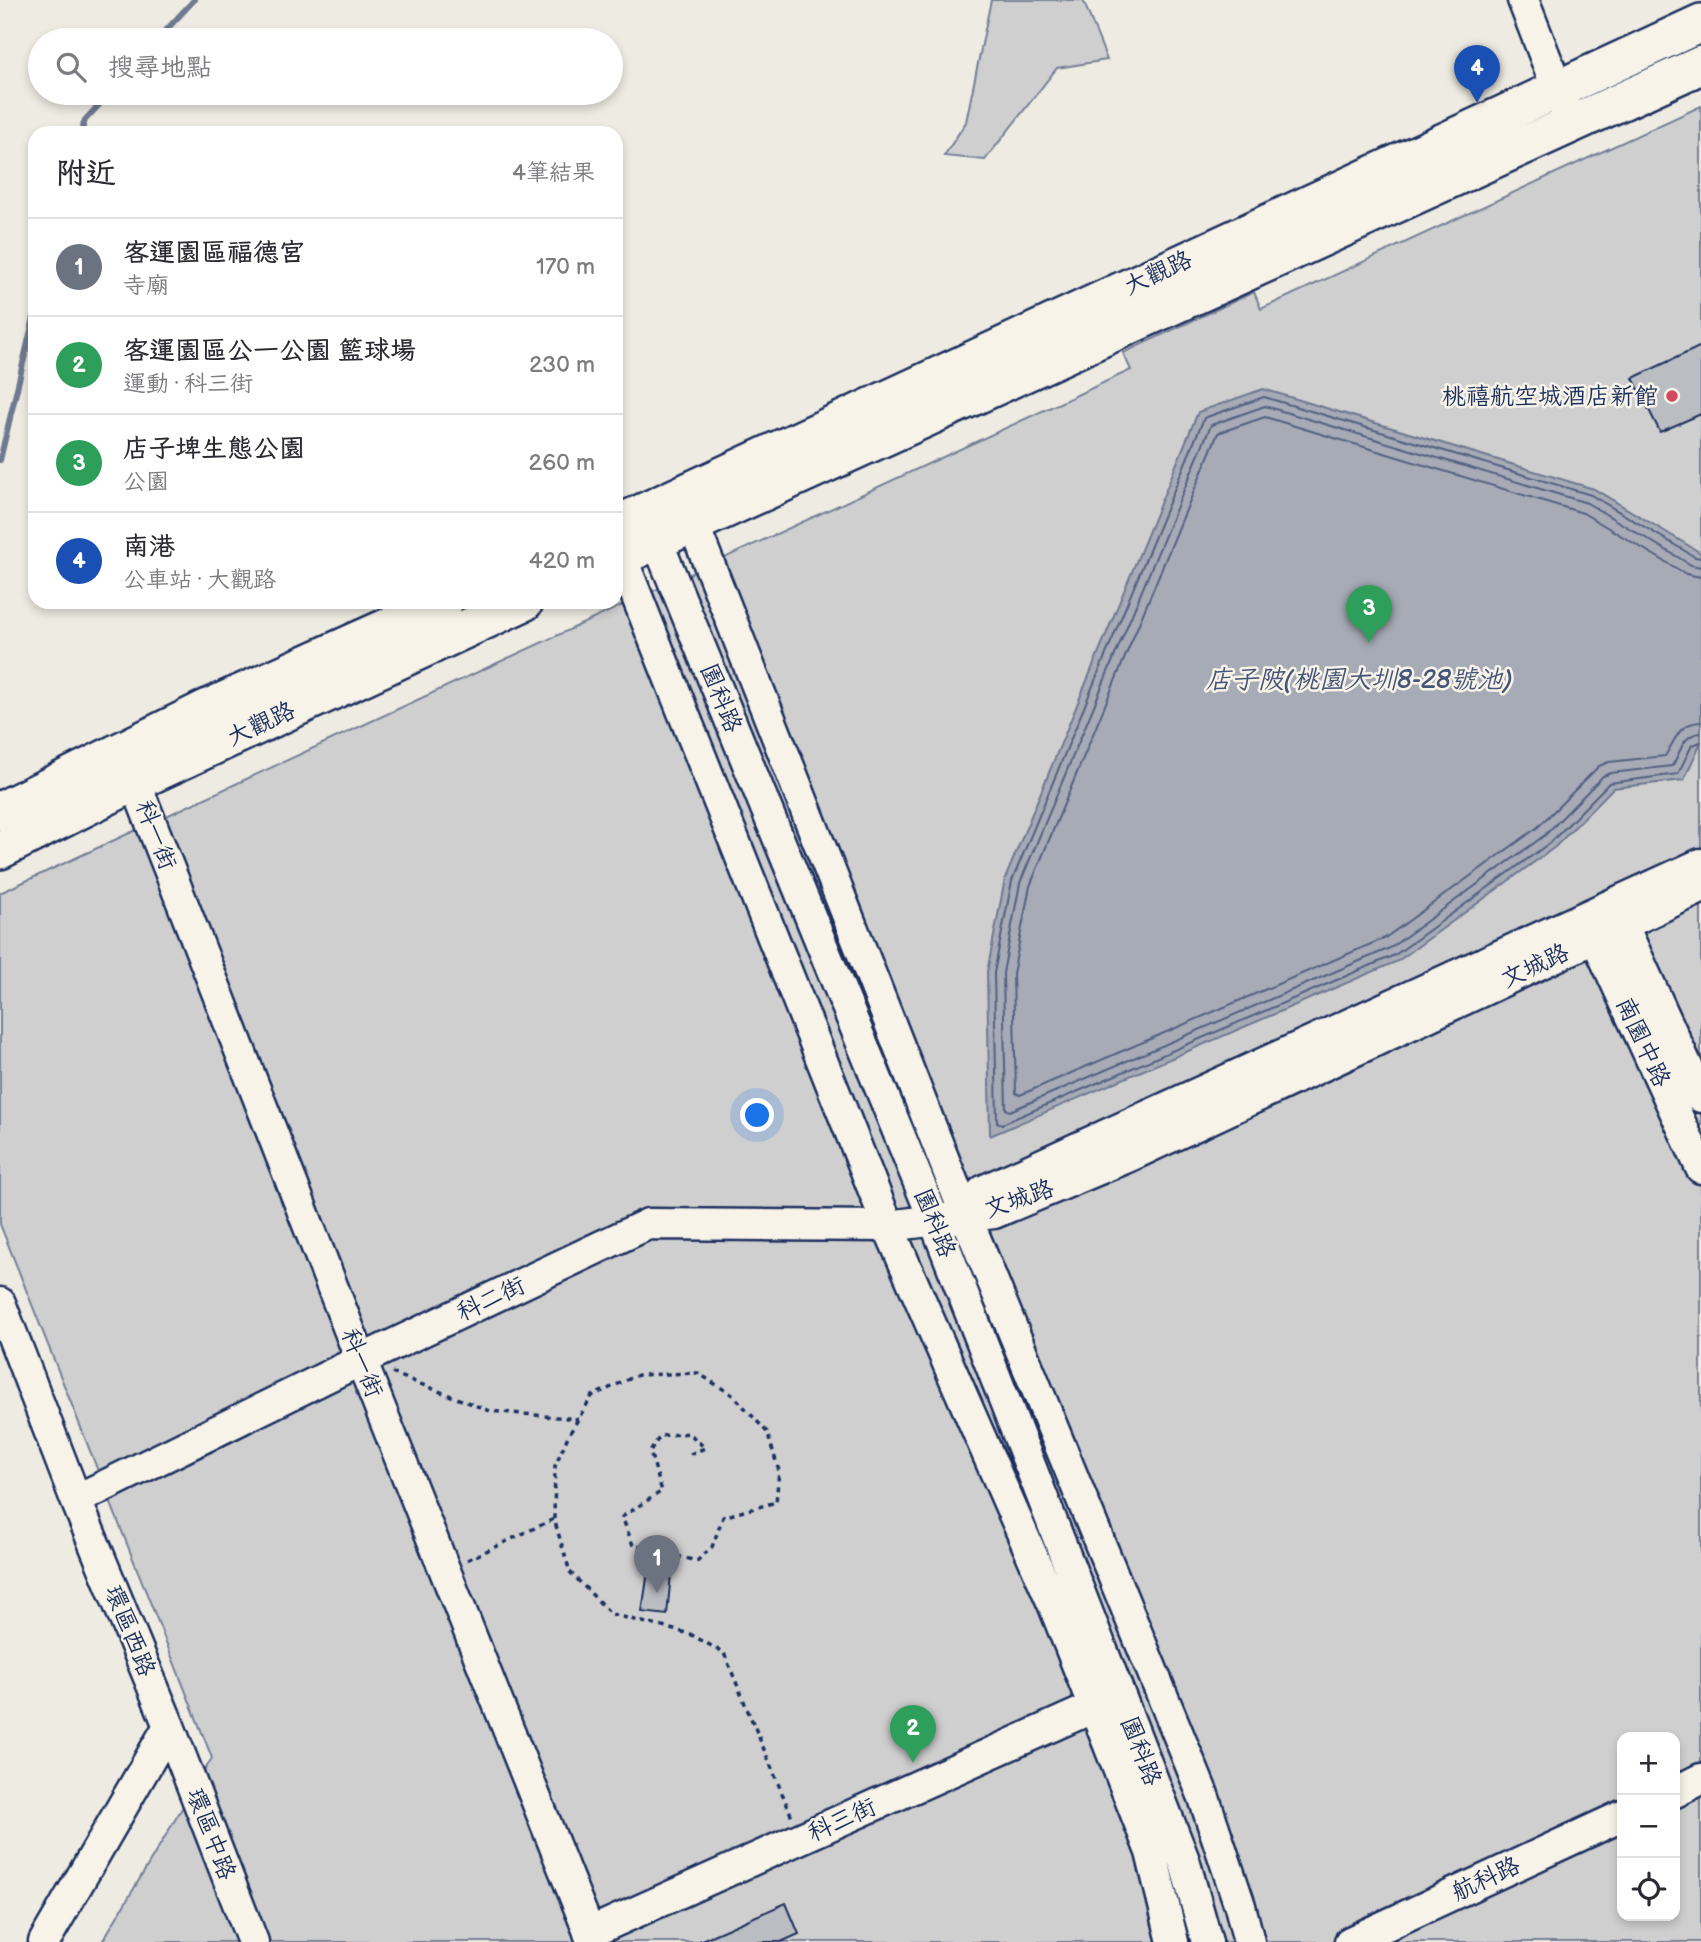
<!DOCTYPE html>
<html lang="zh-TW">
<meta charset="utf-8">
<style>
body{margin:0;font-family:"Balsamiq Sans","LXGW WenKai TC",sans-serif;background:#f2f2f3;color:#2b2b33}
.controls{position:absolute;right:21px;bottom:21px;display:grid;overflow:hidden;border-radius:14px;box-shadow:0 4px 10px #0003}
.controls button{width:63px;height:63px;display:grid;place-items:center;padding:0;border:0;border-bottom:2px solid #e1e1e2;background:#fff;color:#2b2b33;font:35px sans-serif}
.you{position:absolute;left:758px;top:1116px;width:24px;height:24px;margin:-18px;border:5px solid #fff;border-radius:50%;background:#1a73e8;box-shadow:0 0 0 10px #1a73e833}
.badge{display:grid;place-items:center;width:46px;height:46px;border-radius:50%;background:#d1495b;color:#fff;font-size:23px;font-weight:700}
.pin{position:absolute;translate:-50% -58px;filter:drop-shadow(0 2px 4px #0008)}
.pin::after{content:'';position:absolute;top:37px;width:24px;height:21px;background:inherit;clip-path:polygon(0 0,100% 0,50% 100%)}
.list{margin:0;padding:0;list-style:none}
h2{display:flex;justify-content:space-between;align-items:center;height:91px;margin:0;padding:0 28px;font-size:30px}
h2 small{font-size:23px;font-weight:400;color:#7c7c81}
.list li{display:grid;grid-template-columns:46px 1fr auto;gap:21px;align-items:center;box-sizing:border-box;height:98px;padding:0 28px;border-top:2px solid #e1e1e2}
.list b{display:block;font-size:26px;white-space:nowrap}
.list p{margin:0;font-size:23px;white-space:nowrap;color:#7c7c81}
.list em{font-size:23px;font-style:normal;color:#7c7c81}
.icon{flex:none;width:38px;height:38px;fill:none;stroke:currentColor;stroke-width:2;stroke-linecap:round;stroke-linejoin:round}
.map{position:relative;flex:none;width:1701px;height:1942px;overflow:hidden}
.search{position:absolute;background:#fff;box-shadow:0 4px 10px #0003;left:28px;top:28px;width:595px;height:77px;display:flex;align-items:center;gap:18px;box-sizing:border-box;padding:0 24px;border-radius:38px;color:#7c7c81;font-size:26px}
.panel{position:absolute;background:#fff;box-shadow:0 4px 10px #0003;left:28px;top:126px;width:595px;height:483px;border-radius:21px}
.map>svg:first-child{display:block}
</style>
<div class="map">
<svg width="1701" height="1942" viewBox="0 0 1701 1942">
<rect width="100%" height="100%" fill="#eeebe2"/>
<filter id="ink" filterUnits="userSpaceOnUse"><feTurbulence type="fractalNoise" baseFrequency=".0143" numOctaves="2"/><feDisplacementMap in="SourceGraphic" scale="14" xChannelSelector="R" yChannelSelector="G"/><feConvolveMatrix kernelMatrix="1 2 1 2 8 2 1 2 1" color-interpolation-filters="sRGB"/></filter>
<g filter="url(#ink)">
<path fill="#cfcfcf" stroke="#757f96" stroke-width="2" fill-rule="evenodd" d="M991,0H1083L1107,60L1057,68L985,160L944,156L966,122Z
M1701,106V1942H102L212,1758L0,1224V893L1131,370L1123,353L1254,292L1261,309ZM1622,1737H1675V1916H1622Z"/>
<path fill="#a6abb5" stroke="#6e7992" stroke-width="2" d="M1263,389L1594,489L1701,553V742L1684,780L1613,788L1555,847L1398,961L990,1136L987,972L1005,879L1198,412Z"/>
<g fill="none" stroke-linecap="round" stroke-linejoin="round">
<path stroke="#536181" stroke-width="2" d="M1701,558L1695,557L1591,495L1264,397L1204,418L1012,881L994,973L997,1122L1002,1124L1395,955L1551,842L1609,783L1678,774L1692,745L1701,742
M1701,567L1691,565L1587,503L1265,406L1211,425L1020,883L1003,973L1006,1109L1010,1111L1390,948L1545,835L1603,776L1611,773L1672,766C1681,753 1682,734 1701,733
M1701,577L1686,574L1583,513L1265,417L1218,433L1030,886L1013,974L1016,1093L1020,1095L1385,938L1538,827L1599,766L1609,762L1665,756C1676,740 1678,723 1701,722"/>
<path stroke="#6e7992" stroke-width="6" d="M157,40L194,0
M81,133L85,120L110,93
M0,460L35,313"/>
</g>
<path fill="#babdc2" stroke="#1b2f5e" stroke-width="2" d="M1701,346V414L1660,432L1633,378Z
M648,1571L671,1574L667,1615L642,1612Z
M786,1903L799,1934L781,1942H697Z"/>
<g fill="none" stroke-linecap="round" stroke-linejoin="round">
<g stroke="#1b2f5e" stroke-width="35">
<path id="minor" d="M1523,0L1565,108
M685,503L966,1216L1203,1795L1240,1906L1249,1942
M648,519L935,1222L1184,1860L1207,1942
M616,544L888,1226L1054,1606L1094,1707L1151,1852L1173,1942
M135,782L361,1360L593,1942
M1614,906L1701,1097
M1587,919L1701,1168
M966,1216L983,1191L1701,864
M0,1303L76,1500L169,1726L44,1942
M76,1500L361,1360L648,1224L888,1226L994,1213L1130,1156L1701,888
M169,1726L253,1942
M1675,1792L1701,1779
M589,1933L1094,1707
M1350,1942L1622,1816"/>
</g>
<g stroke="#1b2f5e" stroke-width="42">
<path id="major" d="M616,525L1701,23
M616,559L1701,65
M0,811L206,709L444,602
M0,850L135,782L524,602"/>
</g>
<path stroke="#1b2f5e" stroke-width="3.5" stroke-dasharray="5 5" stroke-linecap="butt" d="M392,1373L490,1411L578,1419
M690,1454L705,1448L689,1433L660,1436L650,1452L662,1491L622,1517L633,1545L697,1561L712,1547L723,1517L776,1502L779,1471L767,1432L734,1396L698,1373L638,1375L592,1396L568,1436L555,1466L554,1519L570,1572L611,1614L690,1634L724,1653L792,1817
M467,1560L554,1519"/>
<use href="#minor" stroke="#f7f3e8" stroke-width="30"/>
<use href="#major" stroke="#f7f3e8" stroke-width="37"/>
</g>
</g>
<circle fill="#d1495b" stroke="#f7f3e8" stroke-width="2.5" cx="1672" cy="396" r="7"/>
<g text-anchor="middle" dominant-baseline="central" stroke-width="5" stroke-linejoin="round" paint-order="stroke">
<g font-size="24" fill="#1b2f5e" stroke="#f7f3e8">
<text transform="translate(1158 273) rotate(-25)">大觀路</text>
<text transform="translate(721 698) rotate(68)">園科路</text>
<text transform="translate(261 724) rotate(-25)">大觀路</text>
<text transform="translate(156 835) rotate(69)">科一街</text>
<text transform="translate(1535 966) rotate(-25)">文城路</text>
<text transform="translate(1643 1042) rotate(65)">南園中路</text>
<text transform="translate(1019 1199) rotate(-19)">文城路</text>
<text transform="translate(935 1223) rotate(68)">園科路</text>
<text transform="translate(491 1299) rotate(-25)">科二街</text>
<text transform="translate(362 1363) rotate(68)">科一街</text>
<text transform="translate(130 1631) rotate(68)">環區西路</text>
<text transform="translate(1141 1751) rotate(69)">園科路</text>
<text transform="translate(842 1820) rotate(-24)">科三街</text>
<text transform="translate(211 1834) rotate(69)">環區中路</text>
<text transform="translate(1486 1879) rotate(-25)">航科路</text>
</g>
<g font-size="24" fill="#1b2f5e" stroke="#f7f3e8" text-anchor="end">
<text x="1658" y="396">桃禧航空城酒店新館</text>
</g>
<g font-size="26" font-style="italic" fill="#455478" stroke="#f7f3e8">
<text x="1359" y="680">店子陂(桃園大圳8-28號池)</text>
</g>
</g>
</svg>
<div class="controls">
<button>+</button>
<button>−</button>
<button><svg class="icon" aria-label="locate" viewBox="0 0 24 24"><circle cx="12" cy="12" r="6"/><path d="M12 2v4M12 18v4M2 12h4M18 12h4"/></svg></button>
</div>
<div class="you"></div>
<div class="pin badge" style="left:657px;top:1593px;background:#6b7280">1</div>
<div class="pin badge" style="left:913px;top:1763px;background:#2e9e5b">2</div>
<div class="pin badge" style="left:1369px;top:643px;background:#2e9e5b">3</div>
<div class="pin badge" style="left:1477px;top:103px;background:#1a4fb4">4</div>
<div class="search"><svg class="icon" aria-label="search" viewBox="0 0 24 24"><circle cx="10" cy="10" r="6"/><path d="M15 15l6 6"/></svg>搜尋地點</div>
<section class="panel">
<h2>附近<small>4筆結果</small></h2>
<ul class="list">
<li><span class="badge" style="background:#6b7280">1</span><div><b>客運園區福德宮</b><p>寺廟</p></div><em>170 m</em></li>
<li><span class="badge" style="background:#2e9e5b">2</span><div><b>客運園區公一公園 籃球場</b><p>運動 · 科三街</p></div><em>230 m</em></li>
<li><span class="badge" style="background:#2e9e5b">3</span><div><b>店子埤生態公園</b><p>公園</p></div><em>260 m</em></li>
<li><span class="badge" style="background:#1a4fb4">4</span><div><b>南港</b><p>公車站 · 大觀路</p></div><em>420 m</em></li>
</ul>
</section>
</div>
